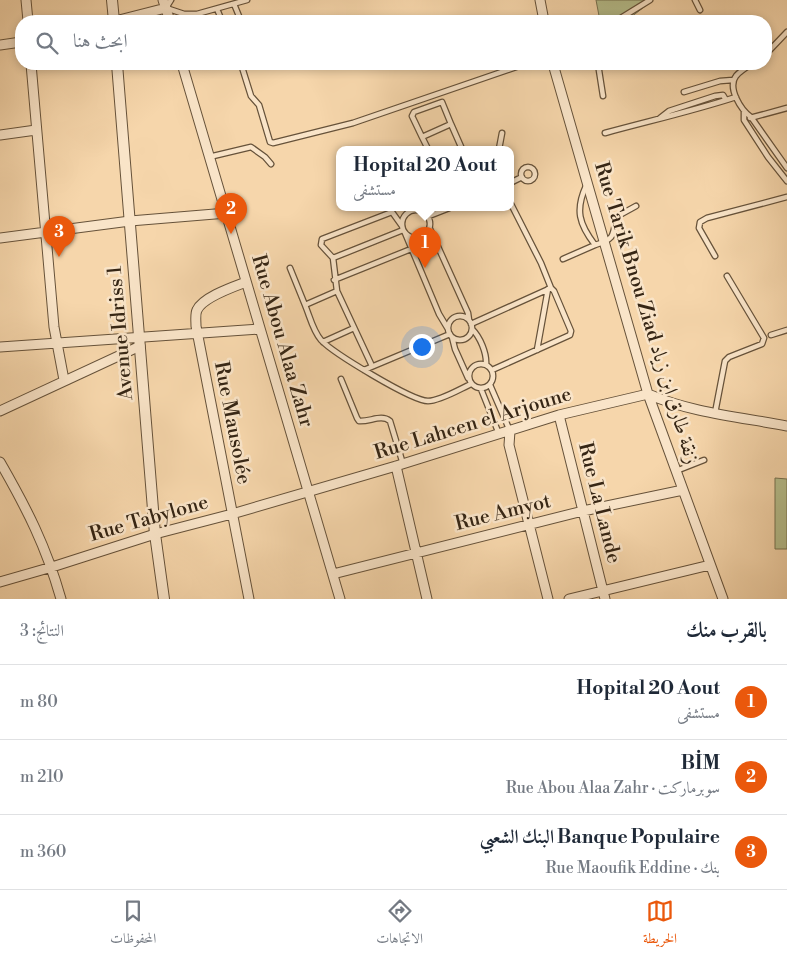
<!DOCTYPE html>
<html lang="ar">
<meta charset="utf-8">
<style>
body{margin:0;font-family:"Libre Bodoni",Amiri,serif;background:#f6f6f7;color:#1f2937;direction:rtl}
.you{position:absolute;left:421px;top:346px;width:18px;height:18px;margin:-12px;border:4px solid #fff;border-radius:50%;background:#1a73e8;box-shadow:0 0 0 8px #1a73e833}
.badge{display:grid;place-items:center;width:32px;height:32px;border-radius:50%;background:#ea580c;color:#fff;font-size:16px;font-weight:700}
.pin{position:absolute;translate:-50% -41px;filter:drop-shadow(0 1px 2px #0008)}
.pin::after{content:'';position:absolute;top:26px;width:18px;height:15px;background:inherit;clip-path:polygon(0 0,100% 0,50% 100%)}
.popup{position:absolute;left:336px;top:146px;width:178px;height:65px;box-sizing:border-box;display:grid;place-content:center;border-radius:10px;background:#fff;filter:drop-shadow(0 1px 4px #0005);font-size:16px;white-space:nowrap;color:#747a83}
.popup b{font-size:19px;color:#1f2937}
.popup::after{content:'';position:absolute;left:50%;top:100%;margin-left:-10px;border:10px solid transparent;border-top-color:#fff}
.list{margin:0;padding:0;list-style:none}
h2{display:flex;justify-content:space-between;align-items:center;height:65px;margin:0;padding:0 20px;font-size:21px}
h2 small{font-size:16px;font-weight:400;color:#747a83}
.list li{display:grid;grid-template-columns:32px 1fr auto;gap:15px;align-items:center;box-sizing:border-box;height:75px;padding:0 20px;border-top:1px solid #e0e1e3}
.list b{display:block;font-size:19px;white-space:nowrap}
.list p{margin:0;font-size:16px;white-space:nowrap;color:#747a83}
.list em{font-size:16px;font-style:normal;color:#747a83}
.icon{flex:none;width:28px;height:28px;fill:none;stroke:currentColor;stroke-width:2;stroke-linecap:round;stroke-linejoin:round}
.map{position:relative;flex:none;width:787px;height:599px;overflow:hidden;direction:ltr}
.search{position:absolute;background:#fff;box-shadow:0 2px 8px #0003;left:15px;right:15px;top:15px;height:55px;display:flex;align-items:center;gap:12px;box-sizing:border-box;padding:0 18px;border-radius:20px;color:#747a83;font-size:19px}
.sheet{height:290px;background:#fff}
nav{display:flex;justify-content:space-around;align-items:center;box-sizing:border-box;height:70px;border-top:1px solid #e0e1e3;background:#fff;font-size:14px;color:#747a83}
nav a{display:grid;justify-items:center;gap:2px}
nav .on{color:#ea580c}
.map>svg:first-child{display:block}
</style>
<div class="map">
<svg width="787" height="599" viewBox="0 0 787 599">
<rect width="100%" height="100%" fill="#f6d6ab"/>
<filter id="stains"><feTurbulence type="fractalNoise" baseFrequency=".004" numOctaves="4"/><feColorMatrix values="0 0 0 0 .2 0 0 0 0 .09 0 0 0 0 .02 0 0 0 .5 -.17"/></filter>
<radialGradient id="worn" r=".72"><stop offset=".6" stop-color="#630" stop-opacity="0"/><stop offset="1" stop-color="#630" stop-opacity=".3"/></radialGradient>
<path fill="#b6bf8d" stroke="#767251" d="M596,0H653L626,21H600Z
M775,478L787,479V549H775Z"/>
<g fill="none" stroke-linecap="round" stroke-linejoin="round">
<g stroke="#66523a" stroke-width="7">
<path id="service" d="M171,0L166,8L184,14H197L247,0
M695,0L700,10
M234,4L241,21
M217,9L222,21
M616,21L650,0
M766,54L787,32
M241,64L251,96L259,105L270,142L273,143L353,123L525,64
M598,64L603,96
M752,64C747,67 740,71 736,76C727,88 741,110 751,117L787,168
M684,92L720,81L733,80
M744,112V120L768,157L787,181
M660,118L669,111L715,96L723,95L726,100
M750,118L787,108
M605,133C649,121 693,111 736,97
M422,137L412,116L414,112L442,102L451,124
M428,149L422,137L451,124L462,149
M499,149L502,133
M209,157L251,147L265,157L271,164
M521 174a7 7 0 1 1 14 0a7 7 0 1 1-14 0Z
M510,183L522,177
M586,186C575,210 579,224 595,245C615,239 613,236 616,217L636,206
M510,202L541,263L551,288
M402 224a14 14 0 1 1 28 0a14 14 0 1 1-28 0Z
M429,216L452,207
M430,229L468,313L469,320
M403,230L333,258L337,291L305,305C310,317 313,331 321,340C333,353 412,401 428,401C440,401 460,389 471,384
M405,233L439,314L448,329
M715,256L699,228L700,222L707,218L787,197
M333,258L321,245L322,239L392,212L402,226
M563,259L595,245
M290,268L305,305
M334,280L411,249
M337,291L372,366
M448 328a12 12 0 1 1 24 0a12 12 0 1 1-24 0Z
M471,324L551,288L554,291L571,331L570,335L492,370
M472,329C480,337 487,353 486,365
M771,335L787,330
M452,337L455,349L468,378
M323,342L354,328
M537,350L548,289
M469 376a12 12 0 1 1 24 0a12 12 0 1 1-24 0Z
M364,370L450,334
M341,379L357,418L359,421C370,422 381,414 390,421L403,464
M490,385L510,431
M481,389L499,434
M715,413L725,361L729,357L762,344L764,338L727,276
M676,471L704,460"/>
</g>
<g stroke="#66523a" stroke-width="11">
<path id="minor" d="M26,0L28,21
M163,0L170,21
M540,0L544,21
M115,21L166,8
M0,45L21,42
M31,64L54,327L64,380
M182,64L340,599
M553,64L648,394L723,599
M0,135L36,130
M0,238L130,221L227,213
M246,282C233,287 203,297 197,310C195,314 196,321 196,326L249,599
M0,347L260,329
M648,394C692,413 740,417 787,426
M0,411L140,346
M559,415L605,599
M510,431L509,445L548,599
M0,462C27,509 46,546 61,599
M396,466L427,599
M333,574L583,511L683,490
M0,582L52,567L155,534L232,514L396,466L559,415L648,394
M569,599L710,565"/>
</g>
<g stroke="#66523a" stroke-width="12">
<path id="tertiary" d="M112,0L114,21
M117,64L155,534L164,599"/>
</g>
<use href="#service" stroke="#f9e4c8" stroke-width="4.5"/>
<use href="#minor" stroke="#f9e4c8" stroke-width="9"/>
<use href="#tertiary" stroke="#f9e4c8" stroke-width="10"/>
</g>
<g text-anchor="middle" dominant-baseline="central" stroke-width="5" stroke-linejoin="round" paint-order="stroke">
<g font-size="20" fill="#362615" stroke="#f9e4c8">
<text transform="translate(646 313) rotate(73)">Rue Tarik Bnou Ziad زنقة طارق ابن زياد</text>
<text transform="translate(121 333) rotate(-95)">Avenue Idriss 1</text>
<text transform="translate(282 341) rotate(74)">Rue Abou Alaa Zahr</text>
<text transform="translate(232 423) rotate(79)">Rue Mausolée</text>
<text transform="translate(473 424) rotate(-17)">Rue Lahcen el Arjoune</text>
<text transform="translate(599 503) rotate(76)">Rue La Lande</text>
<text transform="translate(503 513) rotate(-14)">Rue Amyot</text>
<text transform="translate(149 519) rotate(-16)">Rue Tabylone</text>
</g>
</g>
<rect width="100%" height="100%" filter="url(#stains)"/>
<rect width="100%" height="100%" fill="url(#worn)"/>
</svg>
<div class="you"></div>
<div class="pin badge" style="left:425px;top:268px">1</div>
<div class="popup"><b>Hopital 20 Aout</b>مستشفى</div>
<div class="pin badge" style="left:231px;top:234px">2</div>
<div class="pin badge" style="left:59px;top:257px">3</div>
<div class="search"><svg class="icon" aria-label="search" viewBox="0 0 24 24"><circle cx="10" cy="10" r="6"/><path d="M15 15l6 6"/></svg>ابحث هنا</div>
</div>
<section class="sheet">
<h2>بالقرب منك<small>النتائج: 3</small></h2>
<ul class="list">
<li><span class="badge">1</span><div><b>Hopital 20 Aout</b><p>مستشفى</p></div><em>80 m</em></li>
<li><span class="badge">2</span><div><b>BİM</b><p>سوبرماركت · Rue Abou Alaa Zahr</p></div><em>210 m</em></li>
<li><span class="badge">3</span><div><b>Banque Populaire البنك الشعبي</b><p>بنك · Rue Maoufik Eddine</p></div><em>360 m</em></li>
</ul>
</section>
<nav>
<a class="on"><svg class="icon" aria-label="map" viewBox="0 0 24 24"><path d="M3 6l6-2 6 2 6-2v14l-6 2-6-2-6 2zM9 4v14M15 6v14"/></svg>الخريطة</a>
<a><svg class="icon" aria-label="directions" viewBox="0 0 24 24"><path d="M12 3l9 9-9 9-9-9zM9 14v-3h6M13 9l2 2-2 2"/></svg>الاتجاهات</a>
<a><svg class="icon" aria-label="saved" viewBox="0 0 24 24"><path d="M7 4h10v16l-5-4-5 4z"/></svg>المحفوظات</a>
</nav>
